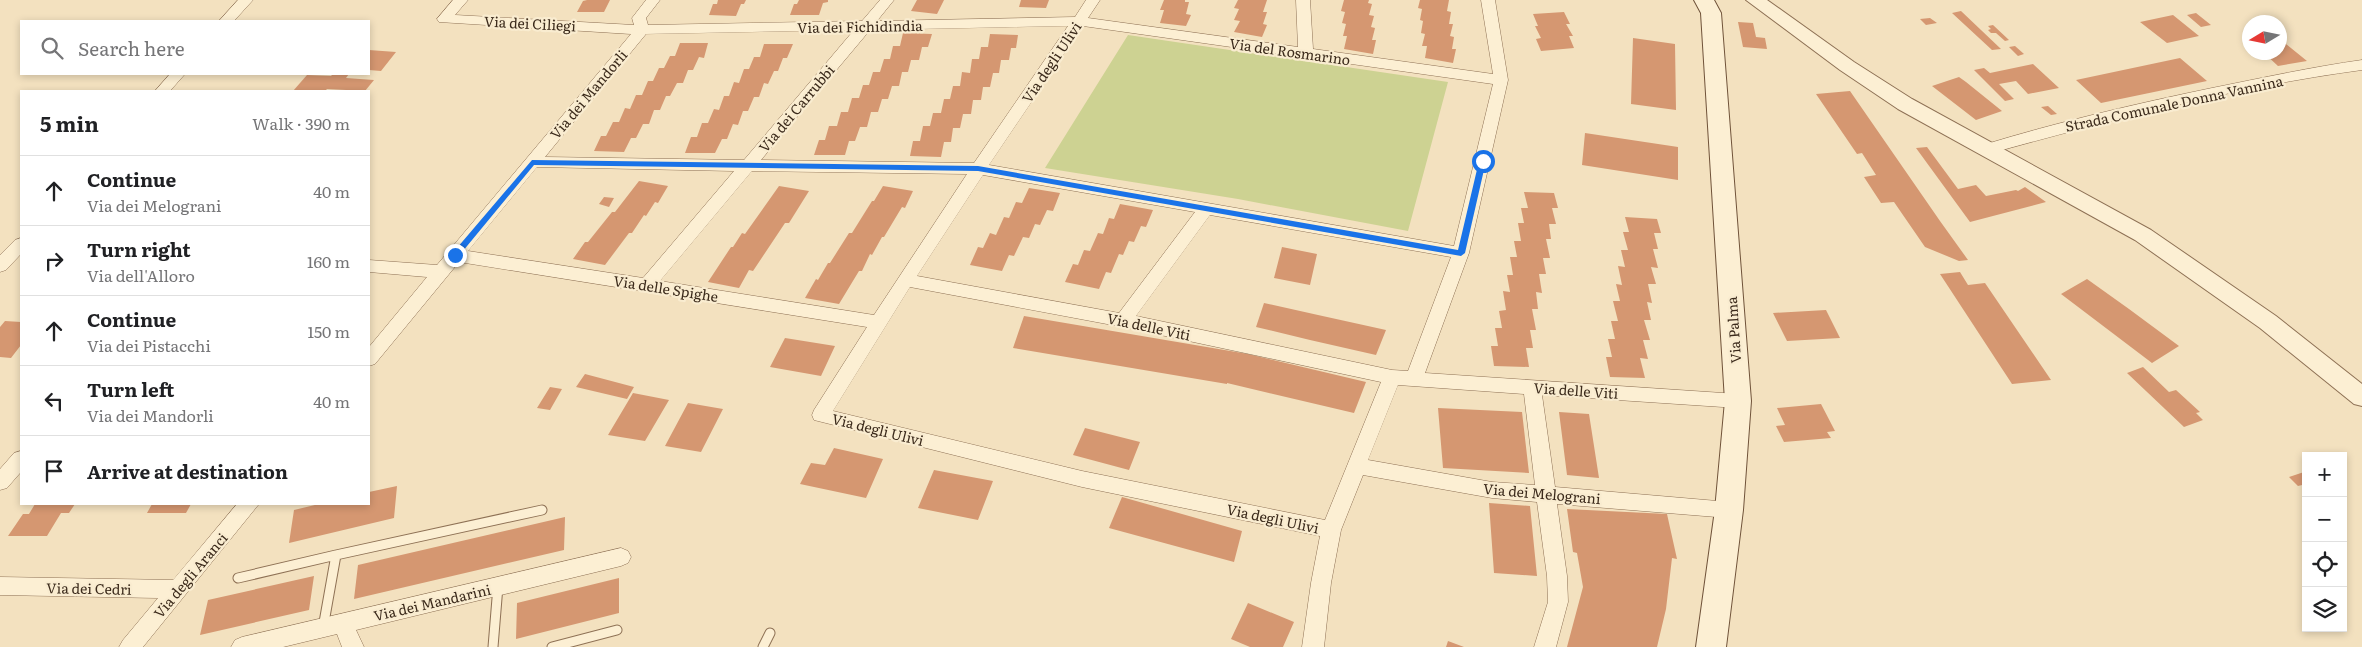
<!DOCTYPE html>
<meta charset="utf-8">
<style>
body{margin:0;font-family:Literata,serif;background:#f6f6f6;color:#202124}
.controls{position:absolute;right:15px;bottom:15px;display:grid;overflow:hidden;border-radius:0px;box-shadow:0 2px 8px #0003}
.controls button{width:45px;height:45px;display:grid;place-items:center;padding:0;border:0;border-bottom:1px solid #e0e0e0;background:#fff;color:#202124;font:25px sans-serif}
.compass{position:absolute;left:2242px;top:15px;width:45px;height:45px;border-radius:50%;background:#fff;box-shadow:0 2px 8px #0003;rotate:260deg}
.stop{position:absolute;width:15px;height:15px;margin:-11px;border:4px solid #1a73e8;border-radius:50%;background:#fff}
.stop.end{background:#1a73e8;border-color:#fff;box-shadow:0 1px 5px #0008}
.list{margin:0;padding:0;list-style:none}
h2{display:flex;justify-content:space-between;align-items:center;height:65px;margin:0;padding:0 20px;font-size:21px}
h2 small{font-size:16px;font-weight:400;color:#757577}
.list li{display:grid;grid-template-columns:32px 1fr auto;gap:15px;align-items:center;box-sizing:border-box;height:70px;padding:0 20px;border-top:1px solid #e0e0e0}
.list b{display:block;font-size:19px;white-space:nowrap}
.list p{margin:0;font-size:16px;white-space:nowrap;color:#757577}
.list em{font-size:16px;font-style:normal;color:#757577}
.icon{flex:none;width:28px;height:28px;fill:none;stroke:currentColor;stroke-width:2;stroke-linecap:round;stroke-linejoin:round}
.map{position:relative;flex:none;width:2362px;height:647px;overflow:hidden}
.search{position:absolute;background:#fff;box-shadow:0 2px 8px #0003;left:20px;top:20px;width:350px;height:55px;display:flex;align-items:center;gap:12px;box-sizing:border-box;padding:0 18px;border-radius:0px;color:#757577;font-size:19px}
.panel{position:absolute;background:#fff;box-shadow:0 2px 8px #0003;left:20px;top:90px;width:350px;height:415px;border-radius:0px}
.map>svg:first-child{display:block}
</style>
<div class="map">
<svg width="2362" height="647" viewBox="0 0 2362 647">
<rect width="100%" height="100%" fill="#f3e1bf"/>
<path fill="#cdd292" d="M1128,35L1448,82L1408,231L1238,199L1045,168Z"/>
<path fill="#d59771" d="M587,0H610L604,12H577L583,1Z
M718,0H746L744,4H741L736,16L709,15L713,4H717Z
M799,0H828V2L823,3L819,15H790L794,4H797Z
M917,0H944L937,14L911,11Z
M1021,0H1049L1046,8L1019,7Z
M1164,0H1185V2H1189L1186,14L1191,15L1186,26L1160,23L1164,10H1160Z
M1238,0H1267L1263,12H1267L1263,24L1267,25L1262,37L1234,32L1240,21L1234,20L1239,9L1234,8Z
M1344,0H1369L1368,3L1372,4L1369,15L1374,16L1371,27L1375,28L1372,40H1376L1373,54L1344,49L1347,36H1343L1346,24L1342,23L1345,12L1341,11Z
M1420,0H1449L1447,11L1451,12L1449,24H1453L1450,36L1454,37L1452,49H1456L1453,63L1425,58L1427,46H1422L1425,34L1421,33L1423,21L1420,20L1422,9L1418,8Z
M1961,11L2001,49L1992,50L1952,13Z
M1564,12L1570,24H1566L1573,36H1569L1574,48L1541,51L1536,39L1541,38L1535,26H1538L1533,14Z
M2196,13L2211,25L2201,27L2187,15Z
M2173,15L2199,36L2167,43L2140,22Z
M1930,18L1937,23L1926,25L1920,19Z
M1738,22L1753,23L1756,37L1765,38L1767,49L1743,47Z
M1993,25L2009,40L2005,41L1996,33H1991L1988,30L1991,29L1988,26Z
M903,33L932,34L928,47H922L919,60H911L908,72H902L899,86H892L888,99H882L878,112H871L867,127H860L855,141H849L845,155H814L819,140H825L829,126H837L841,112H848L852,98H859L863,85H869L873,72H880L884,59H890L893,46H900Z
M990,34L1018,35L1016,48H1011L1009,60H1001L999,73H993L990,87H983L981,100H973L971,114H963L960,128H953L951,142H944L941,157L910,156L913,141H920L923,126H930L933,113H941L944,99H950L953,86H960L962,72L970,73L972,59H979L981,47H988Z
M1633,38L1675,44L1676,110L1631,104Z
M2280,40H2281L2307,61L2278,66L2263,52H2280Z
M680,43H708L704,58L699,57L693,70H688L683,83H677L670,96H666L660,110H654L649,124H643L636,138H631L624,152L594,151L601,136H606L613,122H619L625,108L630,109L636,95H642L648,81H653L659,68H664L670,56H675Z
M764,44H793L787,58H783L778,71H774L768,84L764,83L759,97H754L748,111H743L738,125L733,124L727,139H722L715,153H685L691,137H697L702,123H708L714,109L719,110L724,96H729L734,82L739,83L744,69H749L754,57H760Z
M2015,46L2024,54L2018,56L2009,47Z
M369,50L396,52L381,71L369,70Z
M2180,58L2207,81L2101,103L2076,80Z
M2033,64L2059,88L2028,94L2016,81L1999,84L2014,99L2005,101L1974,70L1984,68L1990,73Z
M333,74H349L346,78L374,80L365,91L327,89L325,91H293L307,75L331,76Z
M1959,77L1966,82L2002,111L1976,120L1932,86Z
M1850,91L1940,221L1968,260L1959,261L1925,247L1894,202L1881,203L1864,177L1876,175L1862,153L1857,154L1816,94Z
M2048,106L2057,114L2051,115L2041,107Z
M1585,133L1678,147V180L1582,165Z
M1927,147L1958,189L1976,185L1986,196L2016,190L2018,191L2025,187L2046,202L1970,222L1916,148Z
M639,181L668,186L658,203L655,202L646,216L644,215L632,233H629L605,265L573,259L585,242H588L612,212H615Z
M779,186L809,191L789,223H785L753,271L749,270L739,288L708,282L731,247H733L742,233L745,234Z
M883,186L913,191L905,208L902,207L884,237H882L872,255L870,254L862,271H859L839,304L805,298L816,279L818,280L828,263H830L849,233H852L872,201H874Z
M1029,188L1060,193L1053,211L1047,210L1040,225L1035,224L1029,238L1023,237L1014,256L1009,255L1002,271L970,265L978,247L983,248L990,233L996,235L1004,217L1009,218L1016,202L1022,203Z
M1524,192L1554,193L1558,208H1552L1556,224H1549L1551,239H1546L1550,258H1543L1546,274H1539L1542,293L1536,292L1538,309H1532L1536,330H1530L1533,348H1526L1529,367L1494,366L1491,346H1498L1495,328H1502L1499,311L1506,310L1503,291L1510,292L1507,275H1513L1510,257H1517L1514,241H1521L1518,223H1524L1521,208H1528Z
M604,197L614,198L609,207L599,204Z
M1120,204L1153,210L1146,227L1141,226L1134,242L1129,241L1123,255L1119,254L1111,273L1106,272L1099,289L1065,282L1073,264L1078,265L1084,250L1090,251L1098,233L1103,234L1109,218L1114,219Z
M1625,217L1657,219L1661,233H1654L1658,249H1653L1658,268L1651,267L1656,284H1648L1652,303L1647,302L1651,320H1644L1650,340H1643L1648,359L1640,358L1645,378L1610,377L1606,357H1612L1608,339H1615L1611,321H1618L1613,301H1620L1616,284L1622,285L1618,266L1625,267L1621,250H1628L1623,232H1629Z
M1282,247L1317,254L1310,285L1274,278Z
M1960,272L1968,285L1985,283L2051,380L2012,384L1940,274Z
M2087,279L2129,309L2179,346L2152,363L2061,294Z
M1264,303L1318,315L1386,330L1376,355L1310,340L1256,327Z
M1826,310L1840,338L1787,341L1773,313Z
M1024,316L1248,354L1366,382L1354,413L1227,383V384L1013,348Z
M5,321L21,322V345L11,358L0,357V327Z
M785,338L835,346L821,376L770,367Z
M2143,367L2169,392L2176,390L2200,412L2196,413L2203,420L2184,427L2127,373Z
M585,374L634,387L627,399L576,387Z
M550,387L562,389L550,410L537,408Z
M633,393L669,400L645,441L608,435Z
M688,403L723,409L701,452L665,446Z
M1821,404L1835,431L1827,432L1831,438L1784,442L1776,426L1785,425L1777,408Z
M1438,408L1522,412L1529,473L1443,468Z
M1559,412L1589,414L1599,478L1567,475Z
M1085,428L1140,442L1129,470L1073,455Z
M834,448L883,459L866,498L800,484L811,463L825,465Z
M934,470L993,481L978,520L918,508Z
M2304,472L2306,484L2298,486L2289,477Z
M397,486L394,518L289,543L294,510L319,504H369V492Z
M1122,497L1242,531L1234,562L1109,528Z
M1489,503L1530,506L1537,576L1494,573Z
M35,504H75L69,513H61L47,536H8L23,514H29Z
M152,504H191L186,513H147Z
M1567,509L1667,514L1677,559L1672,558L1666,609L1657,647H1567L1583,587L1577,553L1573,552Z
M565,517L564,550L354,599L358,565Z
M314,576L309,610L200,635L208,600Z
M619,578V613L516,639L517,603Z
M1248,603L1294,622L1283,647H1250L1231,639Z
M1448,641L1464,647H1446Z"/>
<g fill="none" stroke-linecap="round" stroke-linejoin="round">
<g stroke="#8e7155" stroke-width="11">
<path id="service" d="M238,578L336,555
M323,628L336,555L542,510
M493,647L498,586
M552,647L617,630
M763,647L770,633"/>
</g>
<g stroke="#8e7155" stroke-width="1">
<path id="minor" d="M238,0H253L234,21H219Z
M453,0H468L455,15L634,25L632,18L646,0H660L646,18L648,25L862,21L880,0H894L877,21L1075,17L1086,0H1100L1088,18L1298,47L1296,0H1310L1313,49L1493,74L1481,0H1495L1508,80L1469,253L1425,373L1738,394L1744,396L1747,401L1744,406L1738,408L1542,395L1555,487L1729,502L1736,504L1739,510L1736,516L1729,518L1557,504L1567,576L1568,602L1556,647H1534L1548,602L1547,576L1537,502L1492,498L1363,475L1341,530L1331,583L1324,647H1302L1311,583L1320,536L1082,487L814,420L812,415L814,410L867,327L459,262L375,364L369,366V347L427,277L369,272V260L437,265L631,34L439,22L437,19ZM1068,26L974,163L761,160L870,30ZM1083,26L1493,84L1454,246L989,165ZM854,30L744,160L545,157L646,34ZM537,167L734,171L643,278L468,251ZM752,171L967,174L874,315L660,281ZM983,175L1195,212L1119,313L917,276ZM1210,215L1451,257L1408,371L1392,370L1136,316ZM910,287L1123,327L1381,382L1325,520L1082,471L833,411ZM1398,385L1524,394L1535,485L1492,482L1368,460Z
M2362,60V70C2235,87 2111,120 1988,154L1983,153L1980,149L1983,145C2058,122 2135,104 2212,88C2262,78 2312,67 2362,60Z
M170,74H185L170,91H155Z
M21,238V254L6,270L0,272V255L15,240Z
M21,451V472L7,488L0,490V469L14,453Z
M237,504H259L143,647H119L123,640L158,598L0,595V577L173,580Z
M621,548L628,551L631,557L628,563L621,566L356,630L364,647H342L337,634L283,647H231L235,640L242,637Z"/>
</g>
<g stroke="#8e7155" stroke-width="2">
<path id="tertiary" d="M1746,0H1767L1854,62L1912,99L2151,230L2276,316L2362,384V406L2354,404L2260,328L2135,240L1898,109L1840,70Z"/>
</g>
<g stroke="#6f5239" stroke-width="2">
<path id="secondary" d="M1694,0H1714L1721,13L1751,401L1743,510L1726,647H1696L1715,510L1725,401L1701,13Z"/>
</g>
<use href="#service" stroke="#fcefd3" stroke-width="9"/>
<use href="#minor" fill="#fcefd3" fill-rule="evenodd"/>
<use href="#tertiary" fill="#fcefd3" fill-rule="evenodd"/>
<use href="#secondary" fill="#fcefd3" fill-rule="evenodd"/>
</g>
<path fill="#1a73e8" d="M1483,158L1486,161L1465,253L1461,256L978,171L534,165L458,257L451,255L532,160L978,166L1458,250L1479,161Z"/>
<g text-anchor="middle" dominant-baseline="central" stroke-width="4.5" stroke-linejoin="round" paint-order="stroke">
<g font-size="14" fill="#3b2a1b" stroke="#f9ecd0">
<text transform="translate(530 23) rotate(3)">Via dei Ciliegi</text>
<text transform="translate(860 26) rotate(-1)">Via dei Fichidindia</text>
<text transform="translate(1290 51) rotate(8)">Via del Rosmarino</text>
<text transform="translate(1051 62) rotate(-56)">Via degli Ulivi</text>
<text transform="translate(588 94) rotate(-50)">Via dei Mandorli</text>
<text transform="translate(2174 103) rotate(-12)">Strada Comunale Donna Vannina</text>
<text transform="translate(796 108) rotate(-50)">Via dei Carrubbi</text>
<text transform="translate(666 288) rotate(9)">Via delle Spighe</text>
<text transform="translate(1149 326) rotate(12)">Via delle Viti</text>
<text transform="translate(1733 330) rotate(-94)">Via Palma</text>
<text transform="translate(1576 390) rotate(4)">Via delle Viti</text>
<text transform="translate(878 429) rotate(14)">Via degli Ulivi</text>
<text transform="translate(1542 493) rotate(5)">Via dei Melograni</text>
<text transform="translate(1273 518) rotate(12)">Via degli Ulivi</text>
<text transform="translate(190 575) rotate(-50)">Via degli Aranci</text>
<text transform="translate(89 588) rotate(1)">Via dei Cedri</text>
<text transform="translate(432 602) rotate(-13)">Via dei Mandarini</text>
</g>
</g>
</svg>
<div class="controls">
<button>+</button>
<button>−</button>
<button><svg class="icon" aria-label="locate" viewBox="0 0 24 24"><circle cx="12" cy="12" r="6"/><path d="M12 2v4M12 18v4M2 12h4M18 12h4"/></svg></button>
<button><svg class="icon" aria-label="layers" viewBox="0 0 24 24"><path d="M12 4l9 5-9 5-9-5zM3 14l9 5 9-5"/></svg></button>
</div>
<svg class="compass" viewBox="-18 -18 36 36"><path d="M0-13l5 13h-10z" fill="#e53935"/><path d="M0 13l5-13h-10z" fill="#757577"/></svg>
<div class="stop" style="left:1483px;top:161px"></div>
<div class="stop end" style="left:455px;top:255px"></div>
<div class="search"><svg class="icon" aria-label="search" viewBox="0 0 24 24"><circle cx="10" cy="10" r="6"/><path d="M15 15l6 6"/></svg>Search here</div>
<section class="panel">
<h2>5 min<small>Walk · 390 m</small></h2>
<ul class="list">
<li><svg class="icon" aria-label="ahead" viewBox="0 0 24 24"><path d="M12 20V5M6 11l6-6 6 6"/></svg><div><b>Continue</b><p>Via dei Melograni</p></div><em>40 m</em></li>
<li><svg class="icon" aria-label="right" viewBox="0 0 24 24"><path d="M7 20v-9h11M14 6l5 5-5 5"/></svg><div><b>Turn right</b><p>Via dell'Alloro</p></div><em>160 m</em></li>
<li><svg class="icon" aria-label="ahead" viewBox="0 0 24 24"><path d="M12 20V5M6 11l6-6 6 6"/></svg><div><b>Continue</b><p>Via dei Pistacchi</p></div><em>150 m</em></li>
<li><svg class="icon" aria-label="left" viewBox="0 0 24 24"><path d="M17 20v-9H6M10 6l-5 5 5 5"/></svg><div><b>Turn left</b><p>Via dei Mandorli</p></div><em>40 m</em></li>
<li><svg class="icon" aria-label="arrive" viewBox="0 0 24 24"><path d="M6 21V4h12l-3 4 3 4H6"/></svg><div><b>Arrive at destination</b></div></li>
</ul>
</section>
</div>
